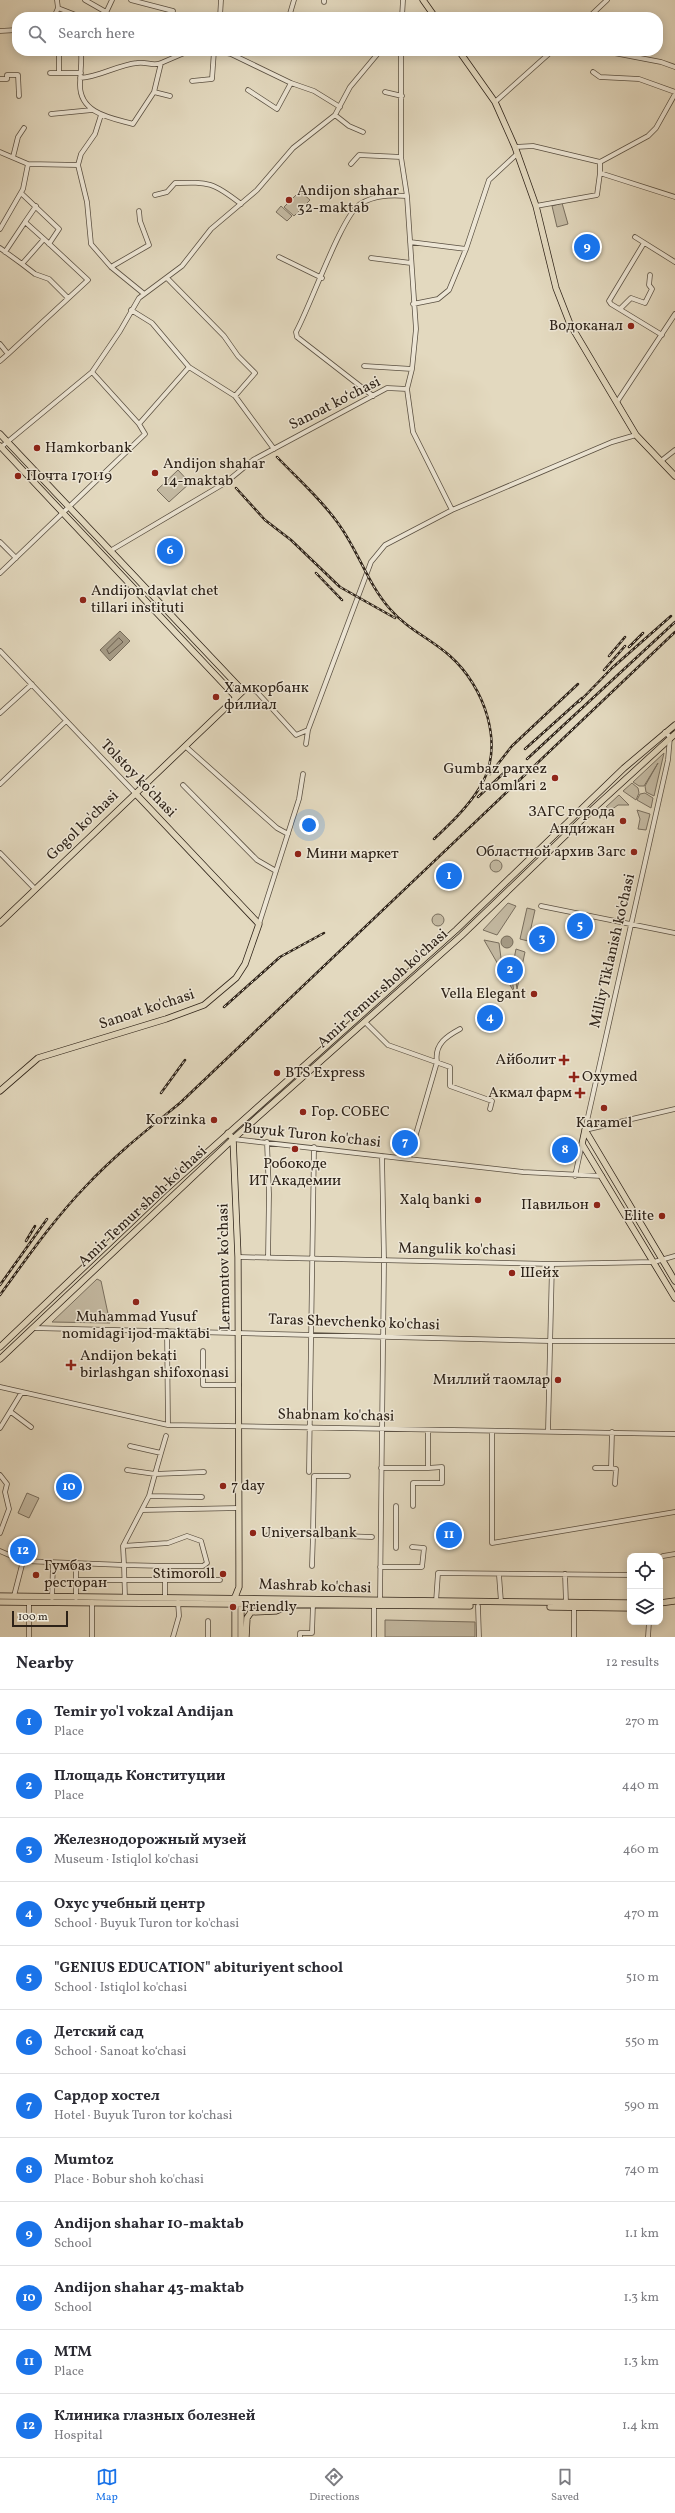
<!DOCTYPE html>
<meta charset="utf-8">
<style>
body{margin:0;font-family:Vollkorn,serif;background:#f2f2f3;color:#2b2b33}
.controls{position:absolute;right:12px;bottom:12px;display:grid;overflow:hidden;border-radius:8px;box-shadow:0 2px 10px #0003}
.controls button{width:36px;height:36px;display:grid;place-items:center;padding:0;border:0;border-bottom:1px solid #e1e1e2;background:#fff;color:#2b2b33;font:20px sans-serif}
.scale{position:absolute;left:12px;bottom:10px;width:56px;box-sizing:border-box;padding-left:4px;border:2px solid #2d2218;border-top:0;font-size:11px;line-height:14px;white-space:nowrap;color:#2d2218;-webkit-text-stroke:3px #ede6d5;paint-order:stroke}
.you{position:absolute;left:309px;top:825px;width:14px;height:14px;margin:-10px;border:3px solid #fff;border-radius:50%;background:#1a73e8;box-shadow:0 0 0 6px #1a73e833}
.badge{display:grid;place-items:center;width:26px;height:26px;border-radius:50%;background:#1a73e8;color:#fff;font-size:13px;font-weight:700}
.pin{position:absolute;translate:-50% -50%;border:2px solid #fff;box-shadow:0 1px 4px #0006}
.list{margin:0;padding:0;list-style:none}
h2{display:flex;justify-content:space-between;align-items:center;height:52px;margin:0;padding:0 16px;font-size:17px}
h2 small{font-size:13px;font-weight:400;color:#7c7c81}
.list li{display:grid;grid-template-columns:26px 1fr auto;gap:12px;align-items:center;box-sizing:border-box;height:64px;padding:0 16px;border-top:1px solid #e1e1e2}
.list b{display:block;font-size:15px;white-space:nowrap}
.list p{margin:0;font-size:13px;white-space:nowrap;color:#7c7c81}
.list em{font-size:13px;font-style:normal;color:#7c7c81}
.icon{flex:none;width:22px;height:22px;fill:none;stroke:currentColor;stroke-width:2;stroke-linecap:round;stroke-linejoin:round}
.map{position:relative;flex:none;width:675px;height:1637px;overflow:hidden}
.search{position:absolute;background:#fff;box-shadow:0 2px 10px #0003;left:12px;right:12px;top:12px;height:44px;display:flex;align-items:center;gap:10px;box-sizing:border-box;padding:0 14px;border-radius:16px;color:#7c7c81;font-size:15px}
.sheet{height:820px;background:#fff}
nav{display:flex;justify-content:space-around;align-items:center;box-sizing:border-box;height:56px;border-top:1px solid #e1e1e2;background:#fff;font-size:11px;color:#7c7c81}
nav a{display:grid;justify-items:center;gap:2px}
nav .on{color:#1a73e8}
.map>svg:first-child{display:block}
</style>
<div class="map">
<svg width="675" height="1637" viewBox="0 0 675 1637">
<rect width="100%" height="100%" fill="#e3d9bf"/>
<filter id="stains"><feTurbulence type="fractalNoise" baseFrequency=".005" numOctaves="4"/><feColorMatrix values="0 0 0 0 .2 0 0 0 0 .09 0 0 0 0 .02 0 0 0 .5 -.17"/></filter>
<radialGradient id="worn" r=".72"><stop offset=".6" stop-color="#630" stop-opacity="0"/><stop offset="1" stop-color="#630" stop-opacity=".3"/></radialGradient>
<path fill="#c4baa3" stroke="#786e5e" d="M300,191L310,200L294,216L284,207Z
M562,203L568,224L557,227L552,206Z
M281,206L292,216L287,221L276,212Z
M178,470L190,483L169,502L157,490Z
M664,753L654,796L646,792L645,786L658,763L644,786H639L633,782Z
M632,783L638,788L639,793L636,800L623,791Z
M645,793L653,798L651,808L637,800L640,794Z
M619,795L629,805H618L611,810L606,807Z
M637,810L650,814L646,830L638,829L640,819Z
M490 866a6 6 0 1 1 12 0a6 6 0 1 1-12 0Z
M508,903L516,906L497,935L483,930Z
M527,908L535,910L528,941L520,939Z
M432 920a6 6 0 1 1 12 0a6 6 0 1 1-12 0Z
M484,940L499,943L501,958L506,969L510,966L514,992Z
M516,949L525,952L517,989L513,964Z
M97,1279L101,1281L110,1323L52,1322Z
M27,1493L39,1498L29,1518L18,1513Z
M385,1620L475,1622V1637H385Z"/>
<path fill="#a59b86" stroke="#756b5a" d="M120,631L130,641L110,661L100,650Z
M501 942a6 6 0 1 1 12 0a6 6 0 1 1-12 0Z"/>
<g fill="none" stroke-linecap="round" stroke-linejoin="round">
<path stroke="#695e4f" stroke-width="1" d="M119,638L123,642L109,654L107,650Z"/>
<g stroke="#5a5042" stroke-width="5.5">
<path id="minor" d="M57,0L58,8L81,17
M85,0L106,12
M131,0L173,11
M324,2V0
M54,17L58,8
M104,17L112,0
M220,17L221,0
M289,17L294,0
M402,17L403,0
M589,17L607,0
M0,31L17,30
M56,51L59,53V73H81
M81,51C82,63 80,74 80,85C80,114 112,118 133,124L154,92L161,63L189,51
M218,51L231,54L291,83L314,91L340,107
M614,53L661,62L675,67
M593,72L600,77L639,79L675,92
M50,73H59
M80,78C100,77 117,65 137,63C146,61 153,67 161,63
M0,79H7V75H18L19,96
M192,81L212,79L214,51
M248,90L277,109L291,83
M154,92L170,96
M385,92L402,96
M495,102L552,51
M51,114L92,110
M101,115L95,134L81,154L78,165L87,202L91,244L111,267L143,293
M335,115L349,126L363,132
M515,147L533,146L600,162L648,136L656,128L675,94
M0,152L28,164
M13,157L18,137L24,128
M600,162V173L675,197
M351,164L359,155L401,157
M21,193L59,229L49,244
M155,195L167,192L175,183C209,182 213,182 241,204
M36,206L25,222L44,239
M536,206L597,195L600,173
M0,229L23,189L28,164L78,165
M635,237L675,262
M410,242L466,249
M644,243L609,301L611,304L662,335
M0,248L22,264L44,239L88,280L8,354L0,344
M5,252L25,222
M279,257L322,278
M371,258L411,263
M22,264L35,274L49,279L68,298
M111,267L149,245L140,221L139,211
M167,278L224,336L238,356L255,373L235,396
M413,304L438,299L449,290L466,249L489,180L517,154
M620,309L631,298L645,303L652,289L649,285L650,275
M131,310L152,323L189,367L235,396L274,449
M0,361L8,354
M364,366L412,369
M92,372L139,424L189,367
M407,389L413,432L452,510
M373,396L297,337L296,332C310,307 342,215 360,204C375,195 390,195 407,196
M617,402L675,314
M0,448L92,372L120,331L139,298L182,266L211,229L257,190L293,148L335,115L350,87L380,51
M661,461L675,450
M0,542L16,558
M110,551L225,483L253,460L387,388L407,389L412,369L416,329L407,196L401,157V51
M0,573L145,434L139,424
M0,651L135,793
M243,691L249,688L257,692L296,735L308,730L371,562L385,545L452,510L612,442L636,435
M0,713L32,684
M306,744L308,730
M185,746L277,828L288,834
M0,784L66,721
M183,785L257,860L276,871
M0,853L35,889
M541,906L675,933
M259,924L299,799L303,774
M365,1022L388,1045L450,1067V1086L492,1101L490,1109
M585,1130L668,760L670,737L665,732
M585,1130L675,1109
M233,1139L523,1172L602,1176
M267,1142L269,1194L268,1258
M409,1158L437,1062C434,1044 447,1036 460,1029
M575,1176L582,1144
M238,1257L552,1264L654,1262L675,1256
M33,1328L550,1341H675
M167,1331L168,1425
M203,1351V1385H239
M0,1387L168,1425L675,1434
M11,1412L31,1427
M0,1428L22,1392
M492,1431V1543L675,1512
M548,1431L552,1264
M612,1432L611,1468L616,1469L615,1484
M130,1446L161,1453L155,1474L204,1472
M161,1453L166,1436
M381,1468H428V1430
M595,1468H611
M127,1470L155,1474L149,1496
M309,1472L314,1147
M0,1475L7,1484L5,1492L9,1509L0,1533
M396,1506V1548
M413,1506V1483H442V1467L428,1468
M142,1510L239,1508
M268,1535H313L314,1476H348
M123,1546L168,1543L187,1536L201,1541L207,1563L203,1566H165V1597
M0,1551L23,1561
M663,1556L675,1554
M76,1564V1598
M165,1566L124,1565L123,1546L149,1496L202,1497
M312,1566L313,1535L372,1537
M380,1567H422L424,1548L412,1547
M565,1574L566,1603
M499,1575L501,1602
M76,1580H220
M14,1596L23,1561L124,1565L125,1598
M52,1598L53,1563
M380,1601L384,1261L382,1156
M436,1602L438,1573L630,1575
M374,1606V1637
M478,1606L479,1637
M574,1607V1637
M208,1621V1637
M29,1637V1602
M92,1637V1602
M173,1637L179,1616L178,1602
M300,1637V1633H312L313,1604
M648,1637L649,1622"/>
</g>
<g stroke="#2d2218" stroke-width="7">
<path id="major" d="M423,0L435,17
M459,51L495,102L515,147L536,206L556,288L570,324L636,435L675,476
M0,434L243,691L0,923
M0,446L236,697
M0,1091L38,1058L166,1019L204,1005L236,978L245,964L259,924L135,793
M585,1130L582,1144L675,1298
M585,1130L675,1281
M228,1133L233,1139L238,1257L239,1565V1587L235,1597V1637
M0,1347L164,1191L456,930L624,768L675,725
M0,1359L233,1139L461,936L594,808L675,734
M0,1596L630,1603
M0,1602L470,1606
M660,1603L675,1601
M550,1607L630,1608
M241,1637V1599
M246,1637L247,1618L251,1612L276,1611L292,1604"/>
</g>
<use href="#minor" stroke="#ede6d5" stroke-width="4"/>
<use href="#major" stroke="#e3d9bf" stroke-width="5.5"/>
<g stroke="#2d2218" stroke-width="2.5">
<path id="rail" d="M277,457C298,479 323,501 340,526C359,553 368,584 390,609C407,629 431,639 450,656C484,686 506,745 480,787C468,807 450,824 434,839
M236,488L265,520L291,540L340,587L395,618
M316,573L342,600
M629,647L643,633
M609,656L625,637
M604,670L625,646
M579,702L612,668L671,616
M525,749L582,698
M527,759L675,622
M490,774L512,746L578,684
M478,797L507,770
M224,1007L280,957L324,933
M161,1093L185,1060
M26,1241L35,1226
M0,1285L47,1219
M0,1295C27,1258 54,1219 86,1186C115,1155 147,1130 180,1103L675,632"/>
</g>
<use href="#rail" stroke="#ede6d5" stroke-width="1" stroke-dasharray="3" stroke-linecap="butt"/>
</g>
<g fill="#8f2418" stroke="#ede6d5" stroke-width="1.5">
<circle cx="289" cy="200" r="4"/>
<circle cx="631" cy="326" r="4"/>
<circle cx="37" cy="448" r="4"/>
<circle cx="155" cy="473" r="4"/>
<circle cx="18" cy="476" r="4"/>
<circle cx="83" cy="600" r="4"/>
<circle cx="216" cy="697" r="4"/>
<circle cx="555" cy="778" r="4"/>
<circle cx="623" cy="821" r="4"/>
<circle cx="634" cy="852" r="4"/>
<circle cx="298" cy="854" r="4"/>
<circle cx="534" cy="994" r="4"/>
<path d="M562 1054h4v4h4v4h-4v4h-4v-4h-4v-4h4z"/>
<circle cx="277" cy="1073" r="4"/>
<path d="M572 1071h4v4h4v4h-4v4h-4v-4h-4v-4h4z"/>
<path d="M578 1087h4v4h4v4h-4v4h-4v-4h-4v-4h4z"/>
<circle cx="604" cy="1108" r="4"/>
<circle cx="303" cy="1112" r="4"/>
<circle cx="214" cy="1120" r="4"/>
<circle cx="295" cy="1149" r="4"/>
<circle cx="478" cy="1200" r="4"/>
<circle cx="597" cy="1205" r="4"/>
<circle cx="662" cy="1216" r="4"/>
<circle cx="512" cy="1273" r="4"/>
<circle cx="136" cy="1302" r="4"/>
<path d="M69 1359h4v4h4v4h-4v4h-4v-4h-4v-4h4z"/>
<circle cx="558" cy="1380" r="4"/>
<circle cx="223" cy="1486" r="4"/>
<circle cx="253" cy="1533" r="4"/>
<circle cx="223" cy="1574" r="4"/>
<circle cx="36" cy="1575" r="4"/>
<circle cx="233" cy="1607" r="4"/>
</g>
<g text-anchor="middle" dominant-baseline="central" stroke-width="3" stroke-linejoin="round" paint-order="stroke">
<g font-size="15" fill="#2d2218" stroke="#ede6d5" text-anchor="start">
<text x="297" y="191">Andijon shahar<tspan x="297" dy="17">32-maktab</tspan></text>
<text x="623" y="326" text-anchor="end">Водоканал</text>
<text x="45" y="448">Hamkorbank</text>
<text x="163" y="464">Andijon shahar<tspan x="163" dy="17">14-maktab</tspan></text>
<text x="26" y="476">Почта 170119</text>
<text x="91" y="591">Andijon davlat chet<tspan x="91" dy="17">tillari instituti</tspan></text>
<text x="224" y="688">Хамкорбанк<tspan x="224" dy="17">филиал</tspan></text>
<text x="547" y="769" text-anchor="end">Gumbaz parxez<tspan x="547" dy="17">taomlari 2</tspan></text>
<text x="615" y="812" text-anchor="end">ЗАГС города<tspan x="615" dy="17">Андижан</tspan></text>
<text x="626" y="852" text-anchor="end">Областной архив Загс</text>
<text x="306" y="854">Мини маркет</text>
<text x="526" y="994" text-anchor="end">Vella Elegant</text>
<text x="556" y="1060" text-anchor="end">Айболит</text>
<text x="285" y="1073">BTS Express</text>
<text x="582" y="1077">Oxymed</text>
<text x="572" y="1093" text-anchor="end">Акмал фарм</text>
<text x="311" y="1112">Гор. СОБЕС</text>
<text x="206" y="1120" text-anchor="end">Korzinka</text>
<text x="604" y="1123" text-anchor="middle">Karamel</text>
<text x="295" y="1164" text-anchor="middle">Робокоде<tspan x="295" dy="17">ИТ Академии</tspan></text>
<text x="470" y="1200" text-anchor="end">Xalq banki</text>
<text x="589" y="1205" text-anchor="end">Павильон</text>
<text x="654" y="1216" text-anchor="end">Elite</text>
<text x="520" y="1273">Шейх</text>
<text x="136" y="1317" text-anchor="middle">Muhammad Yusuf<tspan x="136" dy="17">nomidagi ijod maktabi</tspan></text>
<text x="80" y="1356">Аndijon bekati<tspan x="80" dy="17">birlashgan shifoxonasi</tspan></text>
<text x="550" y="1380" text-anchor="end">Миллий таомлар</text>
<text x="231" y="1486">7 day</text>
<text x="261" y="1533">Universalbank</text>
<text x="44" y="1566">Гумбаз<tspan x="44" dy="17">ресторан</tspan></text>
<text x="215" y="1574" text-anchor="end">Stimoroll</text>
<text x="241" y="1607">Friendly</text>
</g>
<g font-size="15" fill="#2d2218" stroke="#ede6d5">
<text transform="translate(335 404) rotate(-27)">Sanoat koʻchasi</text>
<text transform="translate(138 779) rotate(46)">Tolstoy ko'chasi</text>
<text transform="translate(83 826) rotate(-44)">Gogol ko'chasi</text>
<text transform="translate(613 951) rotate(-77)">Milliy Tiklanish ko'chasi</text>
<text transform="translate(383 989) rotate(-42)">Amir Temur shoh ko'chasi</text>
<text transform="translate(147 1010) rotate(-18)">Sanoat ko'chasi</text>
<text transform="translate(312 1136) rotate(6)">Buyuk Turon ko'chasi</text>
<text transform="translate(143 1207) rotate(-43)">Amir Temur shoh ko'chasi</text>
<text transform="translate(457 1250) rotate(1)">Mangulik ko'chasi</text>
<text transform="translate(225 1267) rotate(-91)">Lermontov ko’chasi</text>
<text transform="translate(354 1323) rotate(2)">Taras Shevchenko ko'chasi</text>
<text transform="translate(336 1416) rotate(1)">Shabnam ko'chasi</text>
<text transform="translate(315 1587) rotate(2)">Mashrab ko'chasi</text>
</g>
</g>
<rect width="100%" height="100%" filter="url(#stains)"/>
<rect width="100%" height="100%" fill="url(#worn)"/>
</svg>
<div class="controls">
<button><svg class="icon" aria-label="locate" viewBox="0 0 24 24"><circle cx="12" cy="12" r="6"/><path d="M12 2v4M12 18v4M2 12h4M18 12h4"/></svg></button>
<button><svg class="icon" aria-label="layers" viewBox="0 0 24 24"><path d="M12 4l9 5-9 5-9-5zM3 14l9 5 9-5"/></svg></button>
</div>
<div class="scale">100 m</div>
<div class="you"></div>
<div class="pin badge" style="left:449px;top:876px">1</div>
<div class="pin badge" style="left:510px;top:970px">2</div>
<div class="pin badge" style="left:542px;top:939px">3</div>
<div class="pin badge" style="left:490px;top:1018px">4</div>
<div class="pin badge" style="left:580px;top:926px">5</div>
<div class="pin badge" style="left:170px;top:551px">6</div>
<div class="pin badge" style="left:405px;top:1143px">7</div>
<div class="pin badge" style="left:565px;top:1150px">8</div>
<div class="pin badge" style="left:587px;top:247px">9</div>
<div class="pin badge" style="left:69px;top:1487px">10</div>
<div class="pin badge" style="left:449px;top:1535px">11</div>
<div class="pin badge" style="left:23px;top:1551px">12</div>
<div class="search"><svg class="icon" aria-label="search" viewBox="0 0 24 24"><circle cx="10" cy="10" r="6"/><path d="M15 15l6 6"/></svg>Search here</div>
</div>
<section class="sheet">
<h2>Nearby<small>12 results</small></h2>
<ul class="list">
<li><span class="badge">1</span><div><b>Temir yo'l vokzal Andijan</b><p>Place</p></div><em>270 m</em></li>
<li><span class="badge">2</span><div><b>Площадь Конституции</b><p>Place</p></div><em>440 m</em></li>
<li><span class="badge">3</span><div><b>Железнодорожный музей</b><p>Museum · Istiqlol ko'chasi</p></div><em>460 m</em></li>
<li><span class="badge">4</span><div><b>Охус учебный центр</b><p>School · Buyuk Turon tor ko'chasi</p></div><em>470 m</em></li>
<li><span class="badge">5</span><div><b>&quot;GENIUS EDUCATION&quot; abituriyent school</b><p>School · Istiqlol ko'chasi</p></div><em>510 m</em></li>
<li><span class="badge">6</span><div><b>Детский сад</b><p>School · Sanoat koʻchasi</p></div><em>550 m</em></li>
<li><span class="badge">7</span><div><b>Сардор хостел</b><p>Hotel · Buyuk Turon tor ko'chasi</p></div><em>590 m</em></li>
<li><span class="badge">8</span><div><b>Mumtoz</b><p>Place · Bobur shoh ko'chasi</p></div><em>740 m</em></li>
<li><span class="badge">9</span><div><b>Andijon shahar 10-maktab</b><p>School</p></div><em>1.1 km</em></li>
<li><span class="badge">10</span><div><b>Andijon shahar 43-maktab</b><p>School</p></div><em>1.3 km</em></li>
<li><span class="badge">11</span><div><b>MTM</b><p>Place</p></div><em>1.3 km</em></li>
<li><span class="badge">12</span><div><b>Клиника глазных болезней</b><p>Hospital</p></div><em>1.4 km</em></li>
</ul>
</section>
<nav>
<a class="on"><svg class="icon" aria-label="map" viewBox="0 0 24 24"><path d="M3 6l6-2 6 2 6-2v14l-6 2-6-2-6 2zM9 4v14M15 6v14"/></svg>Map</a>
<a><svg class="icon" aria-label="directions" viewBox="0 0 24 24"><path d="M12 3l9 9-9 9-9-9zM9 14v-3h6M13 9l2 2-2 2"/></svg>Directions</a>
<a><svg class="icon" aria-label="saved" viewBox="0 0 24 24"><path d="M7 4h10v16l-5-4-5 4z"/></svg>Saved</a>
</nav>
